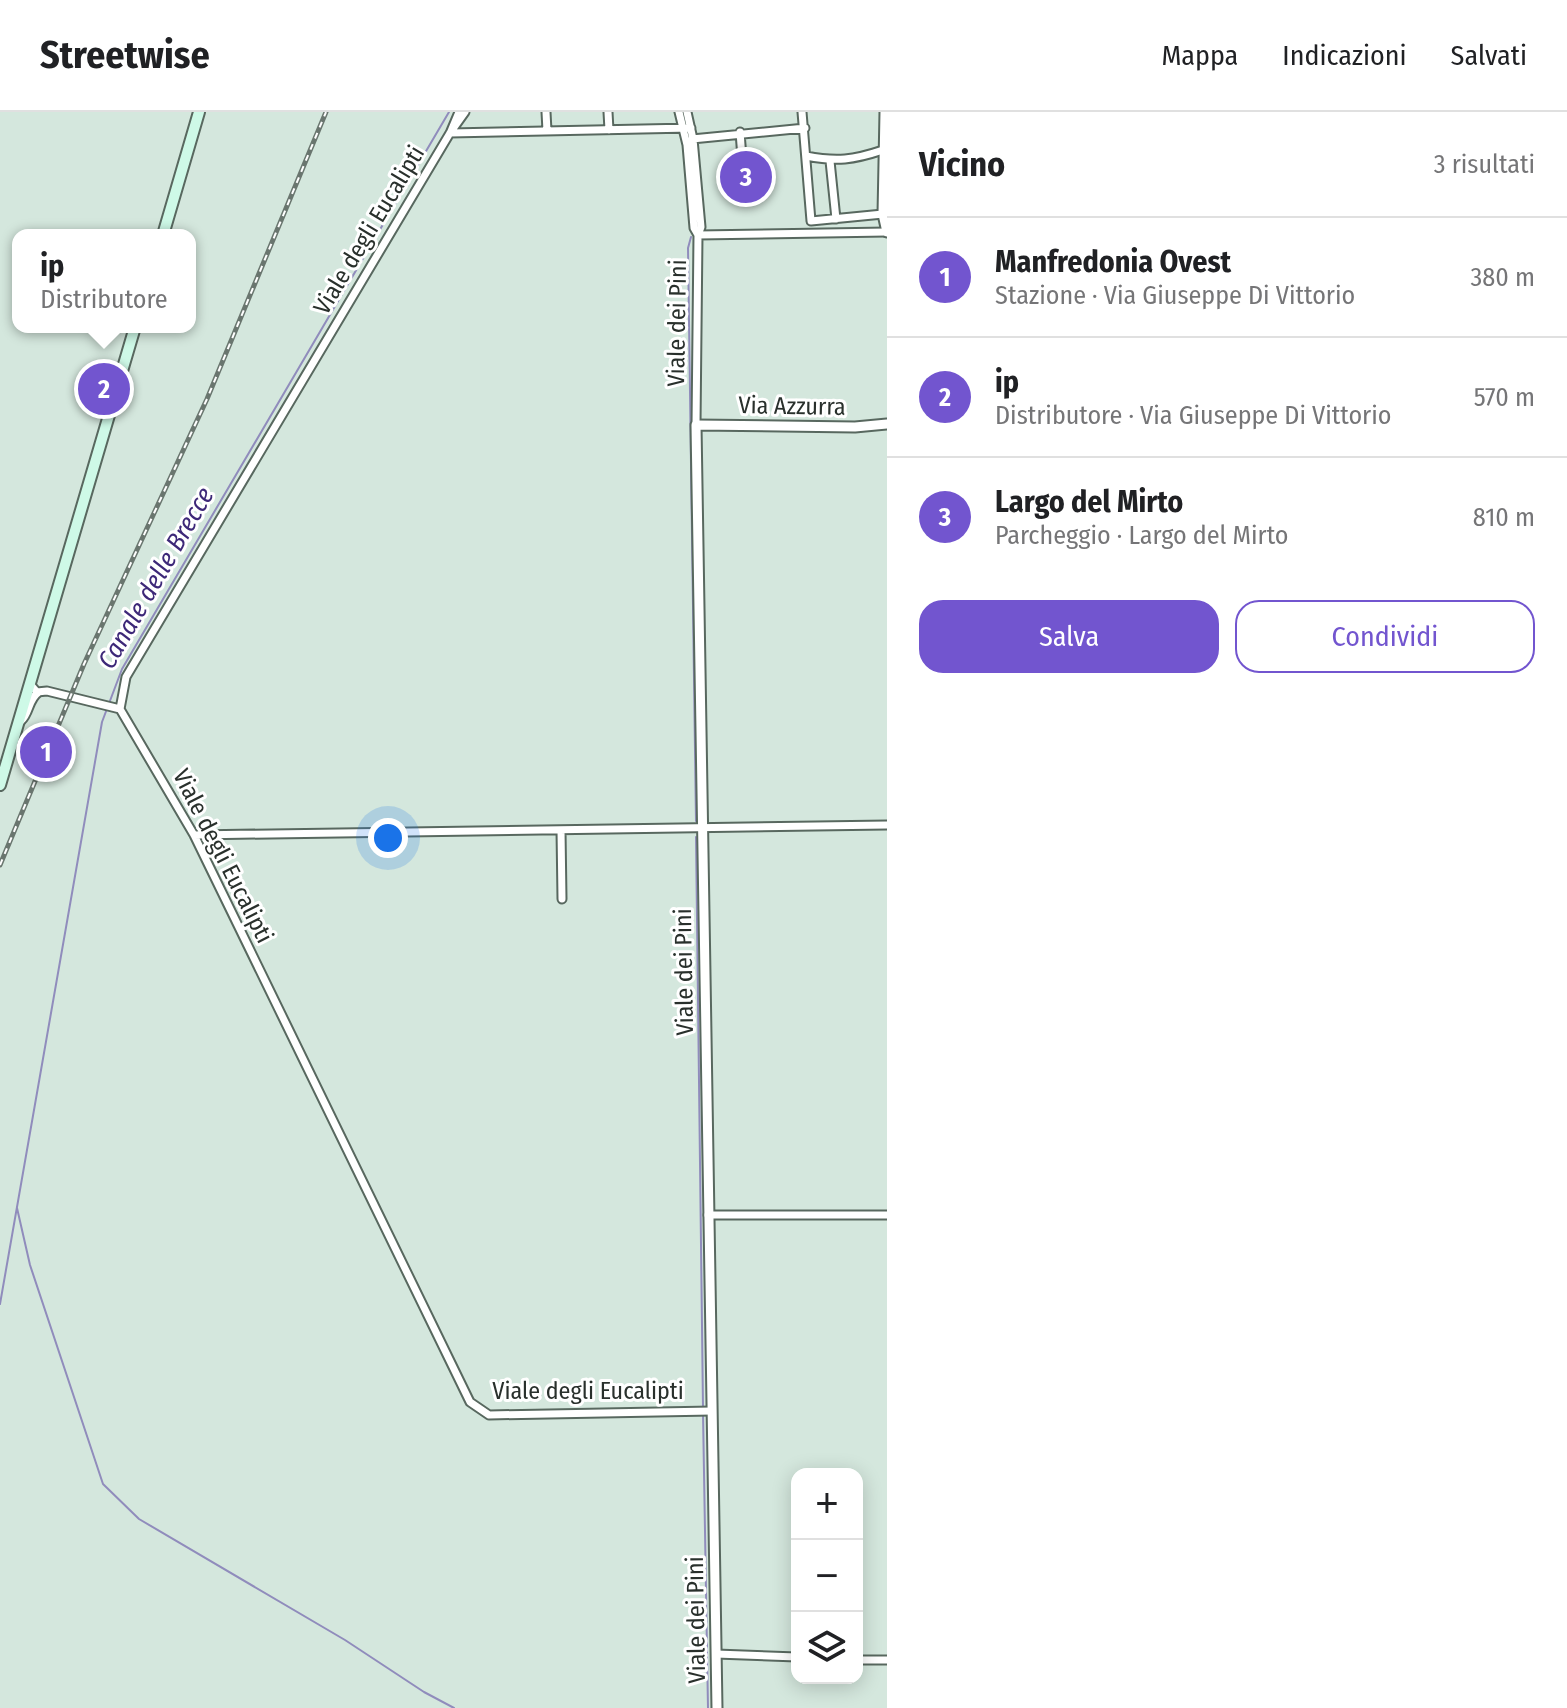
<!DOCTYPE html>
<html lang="it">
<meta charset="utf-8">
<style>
body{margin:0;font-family:"Fira Sans Condensed",sans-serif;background:#f2f2f2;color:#202124}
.controls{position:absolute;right:24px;bottom:24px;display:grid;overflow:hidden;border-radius:16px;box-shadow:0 4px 20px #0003}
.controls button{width:72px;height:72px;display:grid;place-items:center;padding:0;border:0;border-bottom:2px solid #e0e0e0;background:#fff;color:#202124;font:40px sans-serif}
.you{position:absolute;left:388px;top:726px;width:28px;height:28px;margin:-20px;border:6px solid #fff;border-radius:50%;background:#1a73e8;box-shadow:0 0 0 12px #1a73e833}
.badge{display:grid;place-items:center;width:52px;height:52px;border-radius:50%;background:#7255cf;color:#fff;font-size:26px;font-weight:700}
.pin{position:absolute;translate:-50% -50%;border:4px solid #fff;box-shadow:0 2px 8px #0006}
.popup{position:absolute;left:12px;top:117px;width:184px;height:104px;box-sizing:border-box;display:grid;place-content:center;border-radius:16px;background:#fff;filter:drop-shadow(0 2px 6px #0005);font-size:26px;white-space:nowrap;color:#757577}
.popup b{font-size:30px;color:#202124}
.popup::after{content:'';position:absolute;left:50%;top:100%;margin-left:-16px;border:16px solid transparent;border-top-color:#fff}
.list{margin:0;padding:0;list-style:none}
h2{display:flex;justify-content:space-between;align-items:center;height:104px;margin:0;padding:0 32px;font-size:34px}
h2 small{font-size:26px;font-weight:400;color:#757577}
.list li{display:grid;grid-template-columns:52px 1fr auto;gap:24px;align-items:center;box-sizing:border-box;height:120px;padding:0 32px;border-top:2px solid #e0e0e0}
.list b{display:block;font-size:30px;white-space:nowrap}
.list p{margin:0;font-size:26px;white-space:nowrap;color:#757577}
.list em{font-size:26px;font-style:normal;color:#757577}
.actions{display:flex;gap:16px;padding:24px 32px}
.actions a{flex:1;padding:18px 0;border:2px solid #7255cf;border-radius:24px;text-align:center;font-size:28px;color:#7255cf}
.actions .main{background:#7255cf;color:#fff}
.icon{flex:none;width:44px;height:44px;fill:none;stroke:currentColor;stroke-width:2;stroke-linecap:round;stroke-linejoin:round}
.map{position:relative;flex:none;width:887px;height:1596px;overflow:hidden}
header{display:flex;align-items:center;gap:48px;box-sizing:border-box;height:112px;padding:0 40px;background:#fff;border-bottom:2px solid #e0e0e0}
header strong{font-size:38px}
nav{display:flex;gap:44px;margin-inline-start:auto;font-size:28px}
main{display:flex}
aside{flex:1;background:#fff}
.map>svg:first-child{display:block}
</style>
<header>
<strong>Streetwise</strong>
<nav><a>Mappa</a><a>Indicazioni</a><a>Salvati</a></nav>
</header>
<main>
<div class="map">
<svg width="887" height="1596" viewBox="0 0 887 1596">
<rect width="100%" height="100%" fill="#d4e7dd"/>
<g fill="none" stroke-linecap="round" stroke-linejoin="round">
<path stroke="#908cbc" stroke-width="2" d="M691,125L688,136L696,709
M696,725L703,1295
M17,1096L30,1153L103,1372L139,1407L345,1528L424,1580L454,1596
M0,1192L102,610L122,557L449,0
M703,1301L708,1596"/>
<g stroke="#58685f" stroke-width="11">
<path id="minor" d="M465,0L450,21L126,565L120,597L194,723L470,1290L489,1303L712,1299
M546,0L547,19
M608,0L609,18
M679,0L687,33L694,116L698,123
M687,0L693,27L701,115L698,123L696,313
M802,0L811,109L883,102
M451,19L459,0
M740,20L744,72
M450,21L691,16
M692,27L805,16
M806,44C837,50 853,48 883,38
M830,49L836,107
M698,123L887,120
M30,572L37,580L47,579L120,597
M21,609C30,601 28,587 39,580
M561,718L562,787
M194,723L887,713
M708,1103H887
M716,1542L797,1545
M857,1548H887"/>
</g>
<g stroke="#58685f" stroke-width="13">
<path id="tertiary" d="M885,0L883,102L887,120
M717,1596L696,313L855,315L887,312"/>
</g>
<g stroke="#58685f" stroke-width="14">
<path id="secondary" d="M163,123L199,0
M0,673L135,215"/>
</g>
<use href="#minor" stroke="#fff" stroke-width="7"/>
<use href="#tertiary" stroke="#fff" stroke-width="9"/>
<use href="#secondary" stroke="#cef9e7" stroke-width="10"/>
<g stroke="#6a766f" stroke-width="5">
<path id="rail" d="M0,753L84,552L207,287L326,0"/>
</g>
<use href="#rail" stroke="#fff" stroke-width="2" stroke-dasharray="6" stroke-linecap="butt"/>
</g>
<g text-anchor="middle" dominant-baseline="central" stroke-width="6" stroke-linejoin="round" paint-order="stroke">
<g font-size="24" fill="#29302c" stroke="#fff">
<text transform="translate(369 118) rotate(-59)">Viale degli Eucalipti</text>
<text transform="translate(677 211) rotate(-89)">Viale dei Pini</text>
<text transform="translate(792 294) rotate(1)">Via Azzurra</text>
<text transform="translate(223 744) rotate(63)">Viale degli Eucalipti</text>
<text transform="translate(684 860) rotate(-91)">Viale dei Pini</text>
<text x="588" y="1279">Viale degli Eucalipti</text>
<text transform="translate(696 1508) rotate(-91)">Viale dei Pini</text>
</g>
<g font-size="26" font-style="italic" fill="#3d2878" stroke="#fff">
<text transform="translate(156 466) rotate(-60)">Canale delle Brecce</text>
</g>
</g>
</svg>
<div class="controls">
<button>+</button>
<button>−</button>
<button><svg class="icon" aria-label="layers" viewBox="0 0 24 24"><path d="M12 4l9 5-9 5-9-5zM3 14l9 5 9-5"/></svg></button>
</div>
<div class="you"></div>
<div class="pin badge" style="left:46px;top:640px">1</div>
<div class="pin badge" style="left:104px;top:277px">2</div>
<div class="popup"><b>ip</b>Distributore</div>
<div class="pin badge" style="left:746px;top:65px">3</div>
</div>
<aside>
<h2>Vicino<small>3 risultati</small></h2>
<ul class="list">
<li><span class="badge">1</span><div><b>Manfredonia Ovest</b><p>Stazione · Via Giuseppe Di Vittorio</p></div><em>380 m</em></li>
<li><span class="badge">2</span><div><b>ip</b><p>Distributore · Via Giuseppe Di Vittorio</p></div><em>570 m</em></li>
<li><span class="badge">3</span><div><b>Largo del Mirto</b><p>Parcheggio · Largo del Mirto</p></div><em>810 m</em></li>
</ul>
<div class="actions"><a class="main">Salva</a><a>Condividi</a></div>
</aside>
</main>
